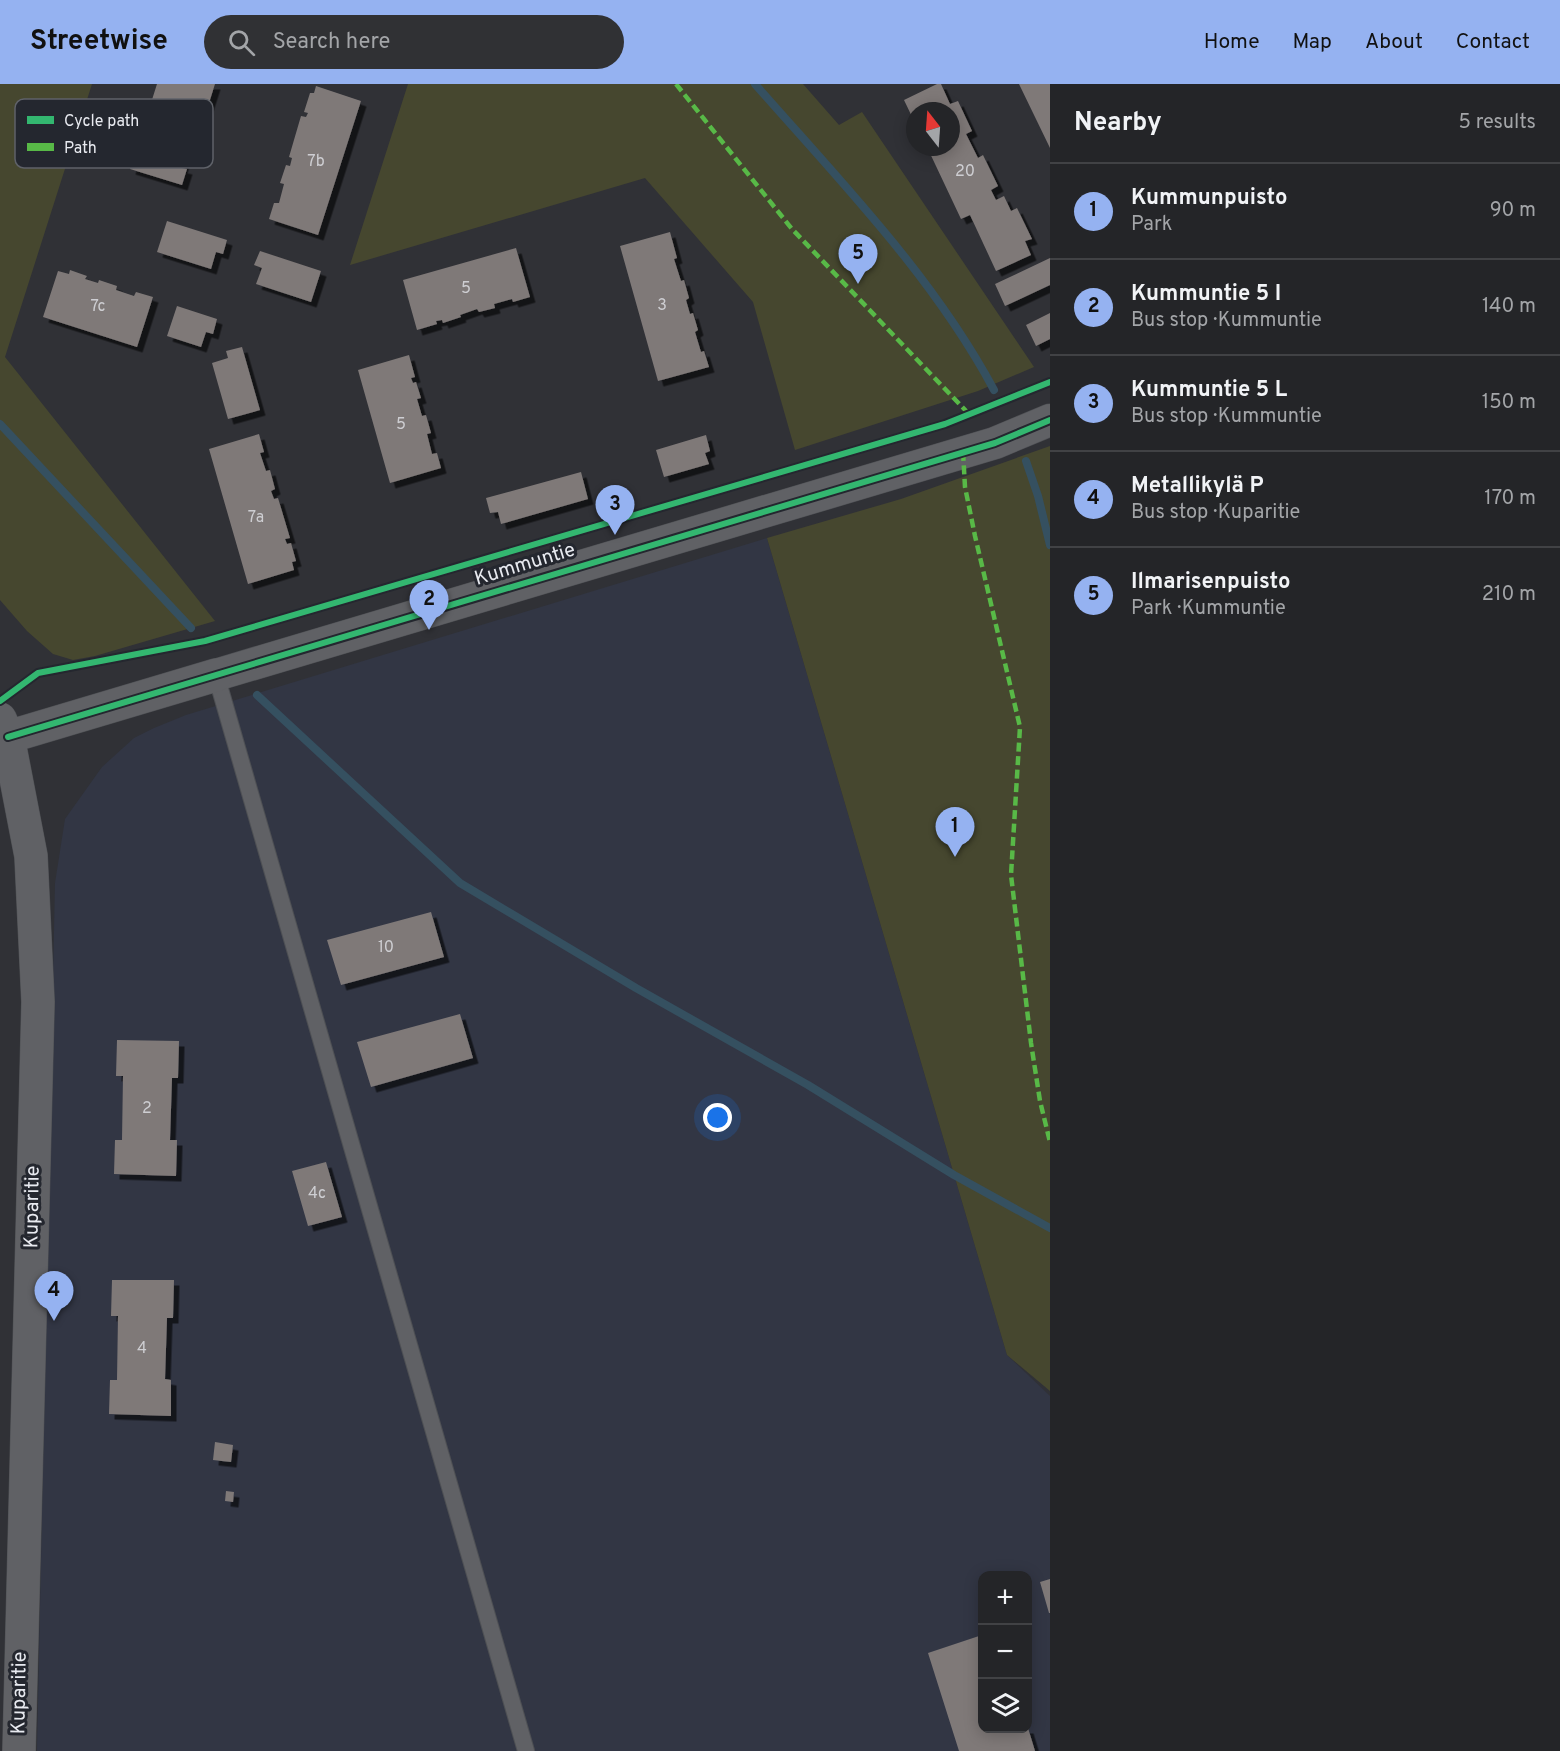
<!DOCTYPE html>
<meta charset="utf-8">
<style>
body{margin:0;font-family:Overpass,sans-serif;background:#303134;color:#f1f3f6}
.controls{position:absolute;right:18px;bottom:18px;display:grid;overflow:hidden;border-radius:12px;box-shadow:0 3px 15px #0003}
.controls button{width:54px;height:54px;display:grid;place-items:center;padding:0;border:0;border-bottom:2px solid #414245;background:#242528;color:#f1f3f6;font:30px sans-serif}
.compass{position:absolute;left:906px;top:18px;width:54px;height:54px;border-radius:50%;background:#242528;box-shadow:0 3px 15px #0003;rotate:343deg}
.you{position:absolute;left:718px;top:1034px;width:21px;height:21px;margin:-15px;border:4px solid #fff;border-radius:50%;background:#1a73e8;box-shadow:0 0 0 9px #1a73e833}
.badge{display:grid;place-items:center;width:39px;height:39px;border-radius:50%;background:#95b2f1;color:#111;font-size:20px;font-weight:700}
.pin{position:absolute;translate:-50% -50px;filter:drop-shadow(0 2px 3px #0008)}
.pin::after{content:'';position:absolute;top:32px;width:21px;height:18px;background:inherit;clip-path:polygon(0 0,100% 0,50% 100%)}
.list{margin:0;padding:0;list-style:none}
h2{display:flex;justify-content:space-between;align-items:center;height:78px;margin:0;padding:0 24px;font-size:26px}
h2 small{font-size:20px;font-weight:400;color:#a3a5a8}
.list li{display:grid;grid-template-columns:39px 1fr auto;gap:18px;align-items:center;box-sizing:border-box;height:96px;padding:0 24px;border-top:2px solid #414245}
.list b{display:block;font-size:22px;white-space:nowrap}
.list p{margin:0;font-size:20px;white-space:nowrap;color:#a3a5a8}
.list em{font-size:20px;font-style:normal;color:#a3a5a8}
.icon{flex:none;width:33px;height:33px;fill:none;stroke:currentColor;stroke-width:2;stroke-linecap:round;stroke-linejoin:round}
.map{position:relative;flex:none;width:1050px;height:1667px;overflow:hidden}
header{display:flex;align-items:center;gap:36px;box-sizing:border-box;height:84px;padding:0 30px;background:#95b2f1;color:#111}
header strong{font-size:28px}
nav{display:flex;gap:33px;margin-inline-start:auto;font-size:21px}
.search{width:420px;height:54px;background:#303134;display:flex;align-items:center;gap:15px;box-sizing:border-box;padding:0 21px;border-radius:33px;color:#a3a5a8;font-size:22px}
main{display:flex}
aside{flex:1;background:#242528}
.map>svg:first-child{display:block}
</style>
<header>
<strong>Streetwise</strong>
<div class="search"><svg class="icon" aria-label="search" viewBox="0 0 24 24"><circle cx="10" cy="10" r="6"/><path d="M15 15l6 6"/></svg>Search here</div>
<nav><a>Home</a><a>Map</a><a>About</a><a>Contact</a></nav>
</header>
<main>
<div class="map">
<svg width="1050" height="1667" viewBox="0 0 1050 1667">
<defs>
<filter id="shadow"><feDropShadow dx="5.5" dy="5.5" stdDeviation="0" flood-color="#0009"/></filter>
</defs>
<rect width="100%" height="100%" fill="#303136"/>
<path fill="#323644" fill-rule="evenodd" d="M767,454L1007,1271L1050,1312V1667H37L55,799L65,735L102,683L134,654L154,644L186,631ZM982,1492H1028V1644H982Z"/>
<path fill="#46472f" d="M0,0H92L5,273L215,537L95,572L73,576L53,570L27,547L0,516Z
M408,0H803L839,41L862,28L1034,283L978,307L795,366L753,218L645,94L350,181Z
M1050,362V1307L1007,1271L767,454L901,415Z"/>
<g fill="none" stroke-linecap="round" stroke-linejoin="round">
<path stroke="#355060" stroke-width="8" d="M755,0C840,97 933,192 994,306
M0,340L191,544
M1026,377L1038,412L1050,461
M257,611L460,799L636,904L808,1001L954,1091L1050,1144"/>
</g>
<path fill="#7f7978" filter="url(#shadow)" d="M157,0H215L202,41L197,39L194,47L199,50L194,66L188,65L182,84L187,85L182,101L130,85Z
M937,0H941L950,20L958,17L972,47L966,50L978,74L983,71L998,102L991,106L996,116L1004,112L1011,127L1017,124L1032,155L1025,157L1031,171L996,187L970,131L961,135L927,63H951V27H915V39L904,16Z
M1019,0H1050V64Z
M316,2L361,17L318,151L269,135L274,119H279L284,100L280,99L286,81L290,82L292,74L289,73L301,32L306,33L308,29L304,28L310,9H314Z
M167,137L227,156L223,170L216,168L211,185L157,168Z
M670,148L677,174L674,175L681,197L684,196L689,214L686,216L690,230L693,229L698,246L695,248L701,268L704,267L709,283L658,297L620,162Z
M516,164L530,213L513,218L512,215L494,220L495,224L479,228L477,225L460,231L461,233L443,239L442,236L436,237L437,240L417,246L403,196Z
M260,167L321,187L311,218L256,200L262,184L254,181Z
M1050,174V201L1005,222L995,200Z
M70,186L87,192L85,195L98,199L99,196L117,202L116,206L134,212L136,208L153,213L137,263L43,233L58,187L69,190Z
M177,222L217,235L213,250L206,248L201,263L167,252Z
M1050,229V255L1036,262L1026,241Z
M242,263L260,326L228,335L212,279L228,274L226,267Z
M409,271L415,293L411,294L413,299L416,298L421,314L417,315L422,332L426,331L431,349L427,350L432,370L437,369L441,384L390,399L358,286Z
M259,350L264,368L260,369L266,387L270,386L275,405L271,407L274,415L278,414L290,454L285,455L287,460L291,459L296,477L292,478L294,486L248,500L209,365Z
M706,351L710,367L705,369L709,380L664,393L656,366Z
M581,388L588,415L501,440L498,428L490,429L486,414Z
M431,828L444,873L341,901L327,856Z
M460,930L473,974L371,1003L357,958Z
M117,956L179,957L178,994H172L170,1056H177L176,1092L114,1090L115,1056H122L123,992H116Z
M326,1078L342,1133L308,1142L292,1087Z
M112,1196H174L173,1234H167L165,1295L171,1296V1332L109,1330L110,1296H117L118,1232H111Z
M215,1358L233,1361L231,1378L213,1376Z
M226,1407L234,1408L233,1418L225,1417Z
M1050,1495V1529H1049L1040,1498Z
M982,1551V1644H1028L1035,1667H959L928,1569Z"/>
<g fill="none" stroke-linecap="round" stroke-linejoin="round">
<g stroke="#4e5054" stroke-width="18">
<path id="service" d="M216,591L526,1667"/>
</g>
<g stroke="#4e5054" stroke-width="33">
<path id="minor" d="M216,591L995,359L1050,336"/>
</g>
<g stroke="#4e5054" stroke-width="34">
<path id="tertiary" d="M0,635L8,653L31,772L38,918L19,1667
M8,653L216,591"/>
</g>
<use href="#service" stroke="#606165" stroke-width="16"/>
<use href="#minor" stroke="#606165" stroke-width="32"/>
<use href="#tertiary" stroke="#606165" stroke-width="33"/>
<path stroke="#58b947" stroke-width="4.5" stroke-dasharray="9 4.5" stroke-linecap="butt" d="M676,0L792,145L969,330
M963,368L965,403L975,452L1020,643L1011,791L1031,959L1040,1017L1050,1058"/>
<g stroke="#24272f" stroke-width="10">
<path id="cycleway" d="M0,617L38,589L205,557L945,340L1050,298
M8,653L995,359L1050,336"/>
</g>
<use href="#cycleway" stroke="#33b770" stroke-width="6"/>
</g>
<g text-anchor="middle" dominant-baseline="central" stroke-width="6" stroke-linejoin="round" paint-order="stroke">
<g font-size="16" fill="#ceced2">
<text x="316" y="78">7b</text>
<text x="965" y="88">20</text>
<text x="466" y="205">5</text>
<text x="662" y="222">3</text>
<text x="98" y="223">7c</text>
<text x="401" y="341">5</text>
<text x="256" y="434">7a</text>
<text x="386" y="864">10</text>
<text x="147" y="1025">2</text>
<text x="317" y="1110">4c</text>
<text x="142" y="1265">4</text>
</g>
<g font-size="20" fill="#e8eaf0" stroke="#24272f">
<text transform="translate(525 481) rotate(-17)">Kummuntie</text>
<text transform="translate(33 1123) rotate(-89)">Kuparitie</text>
<text transform="translate(20 1609) rotate(-89)">Kuparitie</text>
</g>
</g>
<rect x="15" y="15" width="198" height="69" rx="9" fill="#24272f" stroke="#5f6269" stroke-width="1.5"/>
<rect x="27" y="32" width="27" height="8" fill="#33b770"/>
<rect x="27" y="59" width="27" height="8" fill="#58b947"/>
<g font-size="16" fill="#e8eaf0">
<text x="64" y="42">Cycle path</text>
<text x="64" y="69">Path</text>
</g>
</svg>
<div class="controls">
<button>+</button>
<button>−</button>
<button><svg class="icon" aria-label="layers" viewBox="0 0 24 24"><path d="M12 4l9 5-9 5-9-5zM3 14l9 5 9-5"/></svg></button>
</div>
<svg class="compass" viewBox="-18 -18 36 36"><path d="M0-13l5 13h-10z" fill="#e53935"/><path d="M0 13l5-13h-10z" fill="#a3a5a8"/></svg>
<div class="you"></div>
<div class="pin badge" style="left:955px;top:773px">1</div>
<div class="pin badge" style="left:429px;top:546px">2</div>
<div class="pin badge" style="left:615px;top:451px">3</div>
<div class="pin badge" style="left:54px;top:1237px">4</div>
<div class="pin badge" style="left:858px;top:200px">5</div>
</div>
<aside>
<h2>Nearby<small>5 results</small></h2>
<ul class="list">
<li><span class="badge">1</span><div><b>Kummunpuisto</b><p>Park</p></div><em>90 m</em></li>
<li><span class="badge">2</span><div><b>Kummuntie 5 I</b><p>Bus stop · Kummuntie</p></div><em>140 m</em></li>
<li><span class="badge">3</span><div><b>Kummuntie 5 L</b><p>Bus stop · Kummuntie</p></div><em>150 m</em></li>
<li><span class="badge">4</span><div><b>Metallikylä P</b><p>Bus stop · Kuparitie</p></div><em>170 m</em></li>
<li><span class="badge">5</span><div><b>Ilmarisenpuisto</b><p>Park · Kummuntie</p></div><em>210 m</em></li>
</ul>
</aside>
</main>
